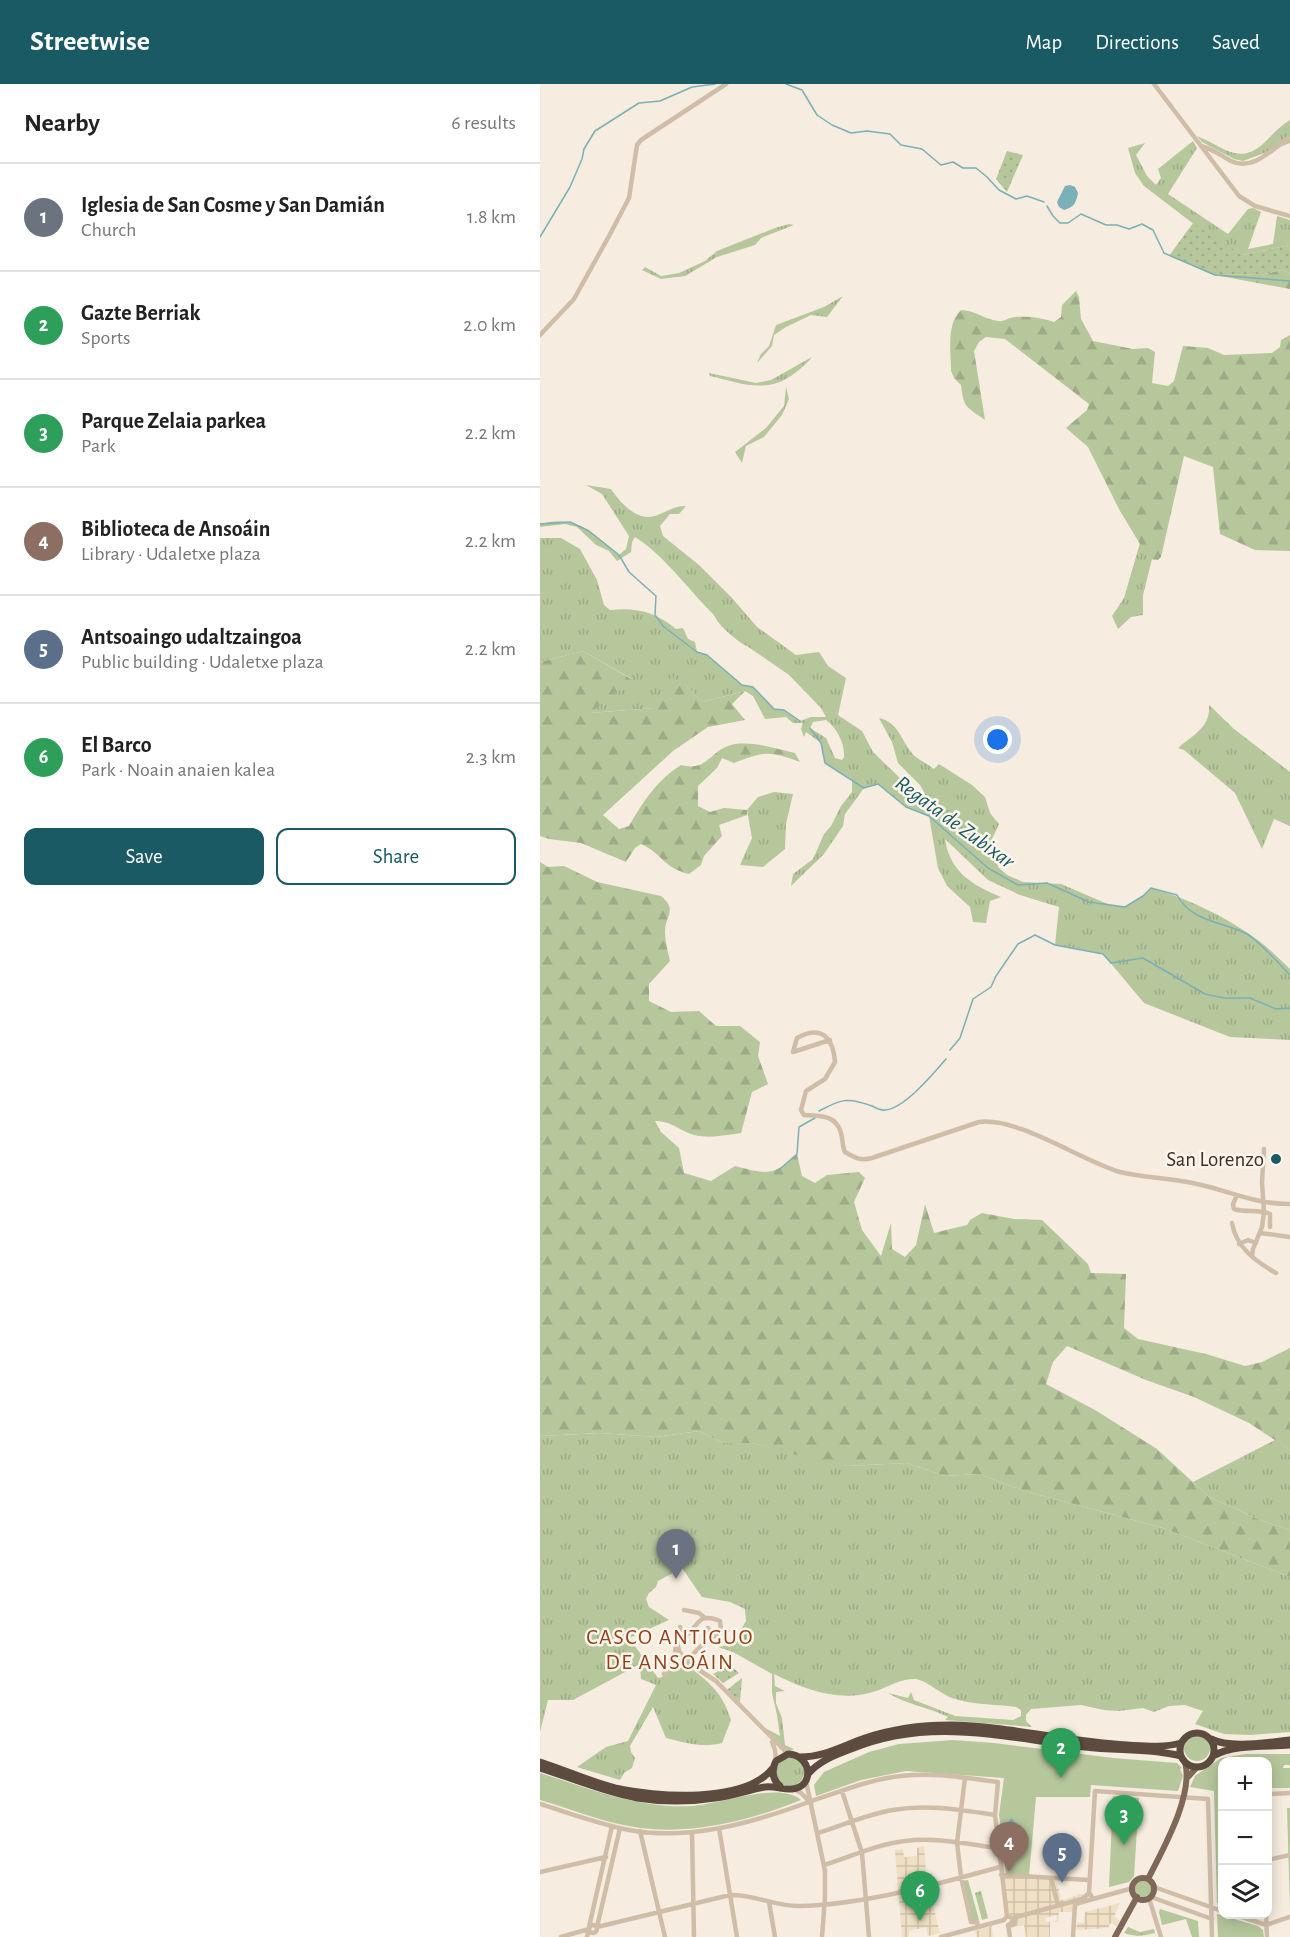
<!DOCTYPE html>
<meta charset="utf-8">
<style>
body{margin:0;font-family:"Alegreya Sans",sans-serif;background:#f2f2f2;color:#222}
.controls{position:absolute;right:18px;bottom:18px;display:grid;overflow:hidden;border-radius:12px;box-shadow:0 3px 15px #0003}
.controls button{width:54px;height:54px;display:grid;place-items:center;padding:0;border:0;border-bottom:2px solid #e0e0e0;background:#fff;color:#222;font:30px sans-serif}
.you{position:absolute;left:458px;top:656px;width:21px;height:21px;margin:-15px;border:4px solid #fff;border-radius:50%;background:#1a73e8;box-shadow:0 0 0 9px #1a73e833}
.badge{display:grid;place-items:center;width:39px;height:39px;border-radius:50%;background:#195a64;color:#fff;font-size:20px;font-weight:700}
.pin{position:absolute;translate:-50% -50px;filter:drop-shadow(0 2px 3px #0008)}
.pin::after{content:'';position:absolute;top:32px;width:21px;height:18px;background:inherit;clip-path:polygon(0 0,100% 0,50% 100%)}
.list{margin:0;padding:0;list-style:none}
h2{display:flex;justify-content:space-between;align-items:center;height:78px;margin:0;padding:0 24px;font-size:26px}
h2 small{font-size:20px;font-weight:400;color:#767676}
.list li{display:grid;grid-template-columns:39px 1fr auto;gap:18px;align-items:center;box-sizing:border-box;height:108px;padding:0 24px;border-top:2px solid #e0e0e0}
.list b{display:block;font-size:22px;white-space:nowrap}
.list p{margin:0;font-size:20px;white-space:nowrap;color:#767676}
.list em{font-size:20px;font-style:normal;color:#767676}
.actions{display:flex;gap:12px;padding:18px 24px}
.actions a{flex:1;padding:14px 0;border:2px solid #195a64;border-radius:12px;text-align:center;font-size:21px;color:#195a64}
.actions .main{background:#195a64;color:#fff}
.icon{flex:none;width:33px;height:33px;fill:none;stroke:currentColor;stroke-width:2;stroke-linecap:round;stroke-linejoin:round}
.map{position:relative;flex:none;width:750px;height:1853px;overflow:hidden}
header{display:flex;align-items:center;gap:36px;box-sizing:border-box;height:84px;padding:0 30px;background:#195a64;color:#fff}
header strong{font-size:28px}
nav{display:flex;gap:33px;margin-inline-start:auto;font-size:21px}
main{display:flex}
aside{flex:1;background:#fff}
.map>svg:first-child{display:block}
</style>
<header>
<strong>Streetwise</strong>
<nav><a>Map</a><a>Directions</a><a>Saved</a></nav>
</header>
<main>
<aside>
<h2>Nearby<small>6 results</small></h2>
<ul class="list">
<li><span class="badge" style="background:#6b7280">1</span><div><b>Iglesia de San Cosme y San Damián</b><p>Church</p></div><em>1.8 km</em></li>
<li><span class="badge" style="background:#2e9e5b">2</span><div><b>Gazte Berriak</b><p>Sports</p></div><em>2.0 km</em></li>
<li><span class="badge" style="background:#2e9e5b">3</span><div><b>Parque Zelaia parkea</b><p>Park</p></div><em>2.2 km</em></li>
<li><span class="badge" style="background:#8d6e63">4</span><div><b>Biblioteca de Ansoáin</b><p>Library · Udaletxe plaza</p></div><em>2.2 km</em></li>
<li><span class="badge" style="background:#5c6f8a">5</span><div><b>Antsoaingo udaltzaingoa</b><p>Public building · Udaletxe plaza</p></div><em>2.2 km</em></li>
<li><span class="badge" style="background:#2e9e5b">6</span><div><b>El Barco</b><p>Park · Noain anaien kalea</p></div><em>2.3 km</em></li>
</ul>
<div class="actions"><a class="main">Save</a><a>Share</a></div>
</aside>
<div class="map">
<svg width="750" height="1853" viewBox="0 0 750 1853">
<defs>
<pattern id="grass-tufts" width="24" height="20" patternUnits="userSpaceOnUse" patternTransform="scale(1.5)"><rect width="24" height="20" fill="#b6c79c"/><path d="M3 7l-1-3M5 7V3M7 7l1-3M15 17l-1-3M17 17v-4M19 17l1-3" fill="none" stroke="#9dab86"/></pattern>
<pattern id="forest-firs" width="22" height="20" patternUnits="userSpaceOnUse" patternTransform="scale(1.5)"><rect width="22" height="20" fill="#b6c79c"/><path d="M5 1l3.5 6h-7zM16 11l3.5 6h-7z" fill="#9dab86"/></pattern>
<pattern id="garden-dots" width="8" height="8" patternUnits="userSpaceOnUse" patternTransform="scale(1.5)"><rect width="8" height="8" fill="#b6c79c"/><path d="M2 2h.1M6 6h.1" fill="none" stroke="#9dab86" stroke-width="1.8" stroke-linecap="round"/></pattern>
<pattern id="plaza-grid" width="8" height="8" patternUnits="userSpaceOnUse" patternTransform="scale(1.5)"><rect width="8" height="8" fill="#efdfc4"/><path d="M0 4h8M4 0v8" fill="none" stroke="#cec0a8"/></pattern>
</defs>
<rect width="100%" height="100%" fill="#f6ecdf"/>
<path fill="url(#grass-tufts)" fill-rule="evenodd" d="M750,36V59L703,77L694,75L662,58L657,52C683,62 699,83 725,58C733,50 740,42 750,36Z
M653,57L657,64L628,110L688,150L708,125L713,124L721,128L708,165L733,160L737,132L750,136V161L702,171L668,151L604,102L595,89L588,64L605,59L596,71L607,92L616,101L621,94L618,85Z
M249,140L254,141L221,154L215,161L177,173L145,192L121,195L102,186L105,183L121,192L139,189L165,177L177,167L235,144Z
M303,212L287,233L271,231L246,243L234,251L232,262L217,279L221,270L229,262L236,241L284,223Z
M272,273C267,280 261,284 255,289C227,311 201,299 170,292L169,289L216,299L231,296Z
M246,303L249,315L242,331L224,353L206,362L202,379L195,368L226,344L244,322Z
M46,401L71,405C78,416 94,434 109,433C122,432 133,421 146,422L139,430H130L120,442L123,452L159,481L192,514L217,543L256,571L279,568L288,582L306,594L298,631L322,647L333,668L363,697L377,717L382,719L385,717V710L380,701L358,679L352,658L339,634C359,639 360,654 371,668C376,675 387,679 394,685L399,680L432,701L445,713L450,729L459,740L451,757L457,765L458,783L467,791L483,798L521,800L570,821L585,823L603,812L611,804C649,815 687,833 719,857C730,865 740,876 750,885V956L690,953L604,919L563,870L515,861L519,823L480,811L448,796L405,755C410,788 432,801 461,813L450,817L446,839L433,838L430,823L407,802L398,784L389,732L366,723L338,700L324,704L305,730L303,742L284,770L251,802L253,790L273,775L284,750L291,742L301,722L312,708V695L285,679L281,659L266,648L264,653L261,645L263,639H253L246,633L225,635L213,612L205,607L162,618L145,600L114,624L49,629L92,595L43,567L0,578V454H21L40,465L57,496L64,521L70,526C96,523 116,528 136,545L143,544L148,555L155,558L157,568L167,571L202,601L213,603L234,625L244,626L260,637L271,633H286L281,624L249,591L207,562C201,560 183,545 179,539C176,536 175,531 171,528C148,505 123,470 95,453L92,458L91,468L77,477L69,467L56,461L37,443L25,440L0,443V440C38,430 52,449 79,471L86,465L89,452L62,410ZM286,636C297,644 305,660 304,673L302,676L295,674L286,654L270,644L273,638Z
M600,459L609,475H612L603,511V531L591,533L578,545L572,532L584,514Z
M669,621L694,645L750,688V742L734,735L722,765L695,709L644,666L638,664C653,651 671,643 669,621Z
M234,708L253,710L246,740L245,765L223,783L200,781L212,754L207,726L218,713Z
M159,1347L183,1359H212L307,1382L367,1379L405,1392L439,1390L485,1407L623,1444L750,1493V1648L710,1651L684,1650L655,1640L663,1627L645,1621L629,1622L614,1628L603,1624L579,1627L564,1626L541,1621L491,1625L486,1631V1637L492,1643L405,1636L408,1633C388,1623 365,1620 348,1609L368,1614L371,1608L374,1616L415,1632L473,1636L481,1632V1626L476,1623C455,1620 432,1621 412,1614C401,1610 386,1596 375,1595C362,1594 348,1603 336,1607C302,1619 265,1606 234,1590L235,1602L245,1607L236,1608V1619L242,1634L245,1661L254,1665L250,1667L243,1664L225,1644L240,1652L237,1631L232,1609V1590L193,1568L178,1563L193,1560L206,1537L205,1525L190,1518L162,1513L142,1484L118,1497L116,1503L109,1509L106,1515L109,1523L129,1536L89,1554L118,1594C127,1593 131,1582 140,1579L144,1584L148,1582C171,1600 182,1608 191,1636L182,1659C163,1664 145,1659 126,1654L113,1623L90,1662L91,1668L95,1674L92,1684L84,1689L80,1696L37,1683L66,1663L88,1657L116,1601L101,1595L100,1580L33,1616H8L0,1648V1352L60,1349L116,1353Z
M735,1356L750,1366V1446L720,1436L669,1413L653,1398Z
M236 1688a14 14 0 1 1 28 0a14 14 0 1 1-28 0Z
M428,1796L439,1836L431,1838L422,1797Z
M595 1805a8 8 0 1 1 16 0a8 8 0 1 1-16 0Z
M441,1807L448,1834L442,1836L435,1809Z
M588,1843L600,1848L614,1845L615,1849C603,1852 595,1853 584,1849Z"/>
<path fill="url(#forest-firs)" d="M741,186L750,189V205L675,191L725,190Z
M536,207L539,213L541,235L553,257L593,265L608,264L615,268L612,299L628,302L634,297L643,262L668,264L684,271L732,269L740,263L741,256L750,251V467L715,466L680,450L673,383L644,372L621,473L618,476L609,475L580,427L548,363L526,344L547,326L549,320L465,255L446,253L439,258L434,267L445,336C426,322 424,325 421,301L414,294L411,287C411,268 406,240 421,226C434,226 444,235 458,237C465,238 469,233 476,233C488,232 503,234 514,238L521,233L522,221Z
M43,567L93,596L50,629L114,624L131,593L145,600L162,618L205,607L192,620L205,636L168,643L133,667L63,731L79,745L89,742C103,718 117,696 141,681C168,688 169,667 191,661C209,656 238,665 255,669L260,678C229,667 225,667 194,679L182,674L177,684L158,702V722L170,728L184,724L207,726V731L179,741L182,752L164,772L161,781L149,790C123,784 122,769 101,760L95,764L86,778L41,759L9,755L0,752V578Z
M0,778L8,783L24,782L57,798L121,812C138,826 125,832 125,847C125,857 128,868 130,877L109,900V917L131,928L159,927L176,942H200L220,958L218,972L228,1000L212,1008L201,1049C185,1051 170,1055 154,1051C140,1047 130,1036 115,1037L121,1048L139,1064L144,1089L171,1097L195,1082C226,1090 233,1093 257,1070L262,1092L275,1099L287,1091L319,1088L325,1094L314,1118L322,1146L341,1172L351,1139L352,1165L365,1173L376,1161L385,1120L394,1149L427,1141L430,1136L442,1129L474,1135L502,1136L548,1180L551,1189L586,1190L584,1244L598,1255L666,1270L705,1282L722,1278L750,1264V1366L709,1339L654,1313L606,1296L527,1262L513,1278L506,1300L555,1326L617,1365L669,1413L720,1436L750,1446V1493L623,1444L485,1407L439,1390L405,1392L367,1379L307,1382L279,1377L212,1359H183L159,1347L116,1353L60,1349L0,1352Z"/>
<path fill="#b6c79c" d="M644 1664a13 13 0 1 1 26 0a13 13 0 1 1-26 0Z
M413,1656L454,1659L573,1674L637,1679L642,1684L640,1685L643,1692L638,1707L551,1701L550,1713H496L489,1792L466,1790L459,1731L464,1694L366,1687L321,1696L276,1712L274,1701L284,1688L329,1668L359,1660Z
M706,1670H750V1681H744L743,1684H750V1704H729L728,1678H682V1821L677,1819L674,1707L650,1703L655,1692L681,1674Z
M0,1689C51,1705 99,1725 153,1722C181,1720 240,1697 261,1716C209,1737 150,1752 94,1743C62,1738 31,1725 0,1716Z
M573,1712L599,1714L594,1792L589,1798L569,1803Z
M747,1724H750V1826Z
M620,1825L658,1837L659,1853H652L646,1835L622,1841L619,1828Z
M677,1830L718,1842L723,1846L724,1853H678Z"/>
<path fill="url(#garden-dots)" d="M467,67L483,71L467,108L456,95Z
M653,139L702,171L750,161V189L741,186L725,190L675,191L629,172Z
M190,1581L199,1589L183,1599L173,1590Z
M202,1594L200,1618L187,1606Z"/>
<path fill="url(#plaza-grid)" d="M384,1762L387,1797L400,1849L388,1852L386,1843L369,1847V1853H362L355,1766L363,1765L364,1773L377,1772V1764Z
M461,1791L516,1794L521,1816L537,1812V1810H546L553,1815L535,1820L534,1828H519L518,1838H512L517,1836L516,1831L505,1834L506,1838H510V1853H486L484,1841L472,1842Z
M580,1819L574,1833L580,1837L577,1842L570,1839L568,1844L536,1846L537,1839H544L545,1828Z
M452,1842L453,1853H437L435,1847Z"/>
<path fill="#7ab0b7" d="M530,101L535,103L538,109C536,119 534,123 524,126L519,123L517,118L525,102Z
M471,1734L479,1742L478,1745L481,1746L489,1754L484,1758H475L467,1752L465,1745Z"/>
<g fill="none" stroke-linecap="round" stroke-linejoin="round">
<path stroke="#7ab0b7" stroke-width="1.5" d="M246,0L262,6L277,31L292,41L311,49L327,47L350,50L361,61L382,65L401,81L413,78L423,84H436L447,93L459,106L476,115L487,112L504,118
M507,122L513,132L520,139H528L541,130L566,141H577L589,145L602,140L613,146L624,169L675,191L750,197
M0,153L30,103L42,75L44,65L55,47L99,19L120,17L152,3L175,0
M0,440L30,438L49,447L79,471L89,488L116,512L115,531L124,543L157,568L167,571L202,601L213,603L234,625L244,626L260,637
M270,644L281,659L285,679L324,704L338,700L366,723L389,732L448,784L478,801L507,799L549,818L585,823L603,812L611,804L637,811C652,838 680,837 705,849C717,854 740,881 750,891
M410,966L420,954L433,915L451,903L456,892L478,860L495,851L515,861L563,870L571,879L603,874L665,910L684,914H710L736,925L750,924
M279,1027C301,1015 308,1013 332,1022C336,1024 341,1027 345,1026C364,1025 394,989 406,975
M240,1085L257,1070L259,1043L275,1034"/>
<path stroke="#d0bda8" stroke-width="4.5" d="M614,0L699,112L715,122L750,132
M661,62C673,65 680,71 691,77C713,88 733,64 750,53
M0,251L34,215L69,152L89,114L97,61L101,56L186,0
M253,968L257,954C282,940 293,954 295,978L285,995L266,1007L261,1026L264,1031C279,1032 296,1030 301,1049C303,1055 302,1062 305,1068C315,1074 320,1077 332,1074L439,1038C478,1033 540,1076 580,1088C604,1094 632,1094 657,1100C690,1107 714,1120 750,1120
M253,968L290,956
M697,1111L693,1120L694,1125C706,1129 719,1125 730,1130V1143
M692,1139C696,1163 715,1177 736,1189
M720,1149L750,1153
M699,1160L708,1156L716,1159
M712,1172L713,1165L722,1143L724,1128L722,1098L724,1065
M144,1526L159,1529L165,1534
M140,1543L143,1553
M168,1544L172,1553
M135,1549L137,1558L135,1567L139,1573L176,1597L248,1670
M144,1553C159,1544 156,1527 180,1537L181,1547L162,1561L146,1577
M137,1558L139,1567L146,1577
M124,1590L136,1575V1569
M232,1658L235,1666L236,1677
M425,1694L417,1759L421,1793L431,1838H437L438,1843
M266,1697L285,1787V1813L282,1853
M254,1705L261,1709L267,1715
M302,1707L322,1769L329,1853
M728,1710L750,1709
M271,1717C300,1708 330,1695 361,1692C393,1688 426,1694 458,1698L455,1731L467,1832
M0,1720C29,1729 59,1740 89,1746C149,1757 212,1739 269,1718
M80,1744L57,1843L190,1811C213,1810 234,1822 258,1822C322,1821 398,1800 460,1783
M179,1744L197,1853
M100,1747L125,1853
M152,1749L154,1853
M278,1749C303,1741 328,1730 353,1726C387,1720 421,1726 455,1731
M728,1776L750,1771
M284,1781C310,1773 337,1760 365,1757C396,1753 427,1760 458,1764
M0,1788L66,1773
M461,1791L549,1796
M511,1794L518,1821
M614,1803L682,1827
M611,1813L672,1835
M609,1814L621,1853
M553,1815L549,1808L555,1707L668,1715L672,1853
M229,1818L235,1853
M693,1830L726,1841L750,1833
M726,1830L727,1853
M468,1841L470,1853
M49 1845a4 4 0 1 1 8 0a4 4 0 1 1-8 0Z
M468,1842L475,1840L476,1833L542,1815L549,1809
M49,1843L72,1742
M21,1853L49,1845L47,1853
M401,1853L464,1836L467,1832L472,1834V1839L468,1841
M533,1853L535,1820L593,1804"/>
<path stroke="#806859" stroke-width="6" d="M648,1693L657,1683
M592 1805a11 11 0 1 1 22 0a11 11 0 1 1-22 0Z
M608,1795C623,1765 654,1711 645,1678
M575,1853L597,1813"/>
<path stroke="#5e4b3f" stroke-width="7" d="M640 1666a17 17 0 1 1 34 0a17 17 0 1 1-34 0Z
M671,1655C691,1665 728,1658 750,1656
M673,1672C694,1660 726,1663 750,1661
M260,1673C284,1673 302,1662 325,1654C352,1645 381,1641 410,1641C469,1642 528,1658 587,1661C605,1662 623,1664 641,1659
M0,1678C25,1686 49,1697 75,1704C115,1713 205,1720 233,1684
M0,1684C32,1694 64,1708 97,1714C122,1718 150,1718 175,1714C192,1712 208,1706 225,1703C236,1702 244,1706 252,1705C275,1703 272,1671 248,1670L236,1677C231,1687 232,1695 240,1702
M268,1690C279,1677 295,1671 311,1665C391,1632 464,1654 545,1663C577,1667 610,1664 641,1672"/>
</g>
<circle fill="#195a64" stroke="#fcf6ec" stroke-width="2" cx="736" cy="1075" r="6"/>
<g text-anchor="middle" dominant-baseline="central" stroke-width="5" stroke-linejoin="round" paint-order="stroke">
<g font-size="21" fill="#3c3029" stroke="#fcf6ec" text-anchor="end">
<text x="724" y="1075">San Lorenzo</text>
</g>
<g font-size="22" font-style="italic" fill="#195a64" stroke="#fcf6ec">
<text transform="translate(415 738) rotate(36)">Regata de Zubixar</text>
</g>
<g font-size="22" letter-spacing="1.5" fill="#963e18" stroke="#fcf6ec">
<text x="130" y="1553">CASCO ANTIGUO<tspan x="130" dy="25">DE ANSOÁIN</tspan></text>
</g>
</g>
</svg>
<div class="controls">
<button>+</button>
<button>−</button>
<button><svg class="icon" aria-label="layers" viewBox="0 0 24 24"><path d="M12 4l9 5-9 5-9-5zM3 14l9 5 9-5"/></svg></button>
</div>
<div class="you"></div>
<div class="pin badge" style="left:136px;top:1495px;background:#6b7280">1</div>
<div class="pin badge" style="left:521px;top:1694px;background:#2e9e5b">2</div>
<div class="pin badge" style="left:584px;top:1761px;background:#2e9e5b">3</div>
<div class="pin badge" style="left:469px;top:1788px;background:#8d6e63">4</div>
<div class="pin badge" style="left:522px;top:1799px;background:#5c6f8a">5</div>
<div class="pin badge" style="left:380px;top:1837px;background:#2e9e5b">6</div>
</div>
</main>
